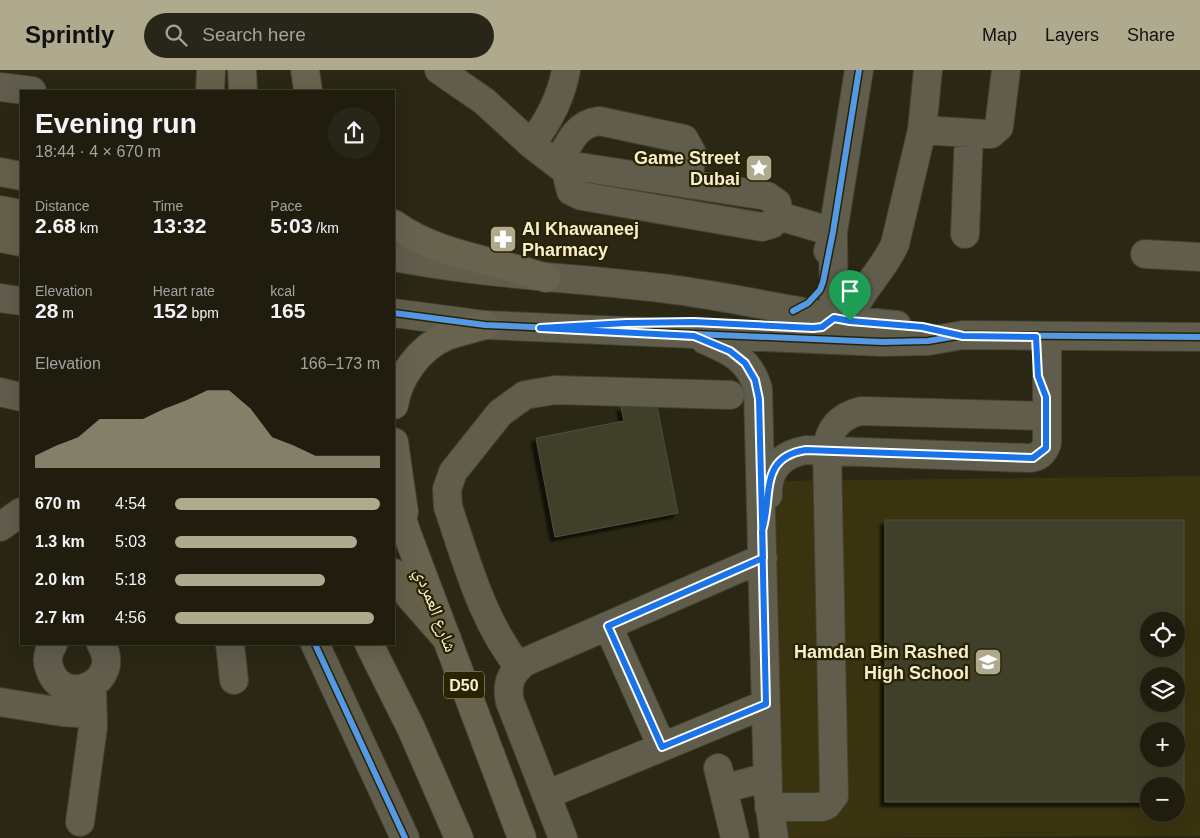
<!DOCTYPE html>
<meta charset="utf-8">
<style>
body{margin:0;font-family:Arial,"Noto Naskh Arabic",sans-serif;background:#282618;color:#f1f3f6;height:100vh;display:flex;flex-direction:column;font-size:19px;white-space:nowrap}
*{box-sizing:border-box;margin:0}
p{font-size:16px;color:#a2a29e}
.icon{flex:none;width:28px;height:28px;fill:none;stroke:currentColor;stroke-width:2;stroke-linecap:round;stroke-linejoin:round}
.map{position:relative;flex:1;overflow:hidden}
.side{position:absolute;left:20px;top:20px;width:375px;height:555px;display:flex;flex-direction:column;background:#201d0f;border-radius:0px;box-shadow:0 5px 20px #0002,0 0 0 1px #3d3b2f}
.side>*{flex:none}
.buttons{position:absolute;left:1140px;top:542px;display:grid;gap:10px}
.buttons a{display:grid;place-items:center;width:45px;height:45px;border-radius:50%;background:#201d0f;box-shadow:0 5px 20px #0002,0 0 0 1px #3d3b2f;font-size:25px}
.pin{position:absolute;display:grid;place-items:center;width:42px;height:42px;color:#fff;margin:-51px -21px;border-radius:50% 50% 50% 0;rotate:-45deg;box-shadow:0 0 5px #0007}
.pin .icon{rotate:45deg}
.round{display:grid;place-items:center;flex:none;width:52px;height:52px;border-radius:26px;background:#282618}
.headline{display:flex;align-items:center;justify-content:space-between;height:85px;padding:0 15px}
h1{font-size:28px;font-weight:700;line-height:38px}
.stats{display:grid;grid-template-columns:repeat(3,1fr);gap:8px;height:85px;padding:5px 15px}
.stats div{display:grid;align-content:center}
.stats b{font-size:21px;font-weight:700}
.stats small{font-size:14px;font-weight:400}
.stats p{font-size:14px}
.chart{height:140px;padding:10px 15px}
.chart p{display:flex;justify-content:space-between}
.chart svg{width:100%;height:90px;margin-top:5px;fill:#afa98e;opacity:.7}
ul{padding:0 15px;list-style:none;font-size:16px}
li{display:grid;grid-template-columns:80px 60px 1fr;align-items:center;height:38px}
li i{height:12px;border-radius:6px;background:#afa98e}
header{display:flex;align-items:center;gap:30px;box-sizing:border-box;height:70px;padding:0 25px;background:#afa98e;color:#111}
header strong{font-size:24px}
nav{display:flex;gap:28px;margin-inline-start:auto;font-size:18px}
.search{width:350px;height:45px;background:#282618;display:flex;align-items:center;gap:12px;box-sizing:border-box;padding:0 18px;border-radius:28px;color:#a2a29e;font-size:19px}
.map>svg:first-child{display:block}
</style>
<header>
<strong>Sprintly</strong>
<div class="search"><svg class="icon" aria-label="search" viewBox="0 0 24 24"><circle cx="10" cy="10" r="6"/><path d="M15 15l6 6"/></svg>Search here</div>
<nav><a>Map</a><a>Layers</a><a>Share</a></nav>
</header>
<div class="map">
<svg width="1200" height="768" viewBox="0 0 1200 768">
<defs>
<filter id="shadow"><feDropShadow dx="-4.5" dy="4.5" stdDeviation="1" flood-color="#0009"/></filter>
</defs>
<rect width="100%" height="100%" fill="#2a2714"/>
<path fill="#3a330f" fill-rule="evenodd" d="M1200 406V766L779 768 774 411ZM1149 551H1176V579H1149ZM1149 606H1176V634H1149ZM1149 661H1176V689H1149ZM1149 716H1176V744H1149Z"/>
<path fill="#41412b" stroke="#4f4e39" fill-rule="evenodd" filter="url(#shadow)" d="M656 331 678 443 555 467 536 368 624 351 621 337Z
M885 450H1184V733H1176V716H1149V732H885ZM1149 551H1176V579H1149ZM1149 606H1176V634H1149ZM1149 661H1176V689H1149Z"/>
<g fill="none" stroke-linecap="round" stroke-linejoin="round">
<g stroke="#454130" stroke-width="30">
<path id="minor" d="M439 0 484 31 531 74 570 104
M928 0 922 60 986 64H991L999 57 1006 0
M0 17 32 21
M531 74C549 51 561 28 566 0
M558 94C568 75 575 54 599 51L684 69 692 83 688 113
M580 97 767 126 777 133 779 146 772 154 762 157 582 126 571 121 568 110 574 100Z
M779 146 833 162
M965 164 969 63
M828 181 833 162 859 0
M1145 184 1200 187
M394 187C487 205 582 208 676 220 750 230 823 249 897 255
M0 228 21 231
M394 243 485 255 882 272 928 271 963 265 1200 267
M849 251C858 221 883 202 895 174L922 60
M819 258 834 248 833 162
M705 270C731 281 750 290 758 319L768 722 774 768
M0 322 21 327
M768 425C767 400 782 384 806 380L1028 388C1038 388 1044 383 1047 373V267
M0 457 21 442
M608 556 662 677
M53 574C48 582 46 591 50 600 64 639 124 612 101 574
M230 574 234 610
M315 574 405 768
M519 597C482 551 467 492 448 437L447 419 453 402 500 343 525 325 555 320 730 325
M0 632 62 642 93 644
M718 698 735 768
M723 719 768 707
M546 725 766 634
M769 737H822L827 735 834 726 827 381C828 359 840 346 861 341L1046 346
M80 752 93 657 92 615
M563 768 510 632C506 615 511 602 525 592L763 488"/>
</g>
<g stroke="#454130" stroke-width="30">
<path id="major" d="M242 0 243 21
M305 0 308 21
M394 154C438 186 496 190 546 208
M394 335C399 306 419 278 447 266 459 261 473 259 485 255
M394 372 404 442
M394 424 406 461 522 768
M369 574 411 658 459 768"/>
</g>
<g stroke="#454130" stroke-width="30">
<path id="highway" d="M210 21 211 0
M0 102 21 106
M0 140 21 144
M0 168 21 172
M394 503 410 527 447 569"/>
</g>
<use href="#minor" stroke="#605d4d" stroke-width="28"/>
<use href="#major" stroke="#68634f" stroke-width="28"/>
<use href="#highway" stroke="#65604a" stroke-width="28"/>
<g stroke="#2a2302" stroke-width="9">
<path id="cycleway" d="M793 241 808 233 820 220 823 212 833 162 859 0
M394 243 485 255 882 272 928 271 963 265 1200 267
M315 574 405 768"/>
</g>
<use href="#cycleway" stroke="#5399e6" stroke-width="6"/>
</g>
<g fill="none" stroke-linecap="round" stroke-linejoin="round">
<g stroke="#fff" stroke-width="10">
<path id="route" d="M850 251 834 248 822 257 813 258 694 252 626 253 540 258 694 266 730 281 745 293 755 310 759 329 763 488 608 556 662 677 766 634 762 461C773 427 758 387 806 380L1033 388 1046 378V327L1038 306 1036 267 963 266 922 257 850 251"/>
</g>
<use href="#route" stroke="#1a73e8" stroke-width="6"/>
</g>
<defs>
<g id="sight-square" transform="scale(1.4375)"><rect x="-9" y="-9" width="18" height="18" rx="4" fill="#afa98e" stroke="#2a2302"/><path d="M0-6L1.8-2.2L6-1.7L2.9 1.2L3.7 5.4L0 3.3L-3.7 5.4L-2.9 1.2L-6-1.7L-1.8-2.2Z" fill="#fff"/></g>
<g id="pharmacy-square" transform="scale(1.4375)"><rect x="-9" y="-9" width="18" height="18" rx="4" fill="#afa98e" stroke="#2a2302"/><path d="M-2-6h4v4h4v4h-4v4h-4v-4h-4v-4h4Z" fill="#fff"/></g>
<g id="school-square" transform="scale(1.4375)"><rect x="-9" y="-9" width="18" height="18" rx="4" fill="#afa98e" stroke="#2a2302"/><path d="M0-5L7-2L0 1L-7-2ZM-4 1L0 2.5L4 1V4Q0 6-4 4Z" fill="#fff"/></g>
</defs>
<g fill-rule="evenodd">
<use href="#sight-square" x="759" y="98"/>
<use href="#pharmacy-square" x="503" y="169"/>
<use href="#school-square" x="988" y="592"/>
</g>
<g text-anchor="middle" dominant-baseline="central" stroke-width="4.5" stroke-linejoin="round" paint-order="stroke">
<rect fill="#2a2302" stroke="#b9b292" stroke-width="1" x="444" y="601.5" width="40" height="27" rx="4"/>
<g font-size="16" font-weight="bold" fill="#f6efd0">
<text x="464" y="615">D50</text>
</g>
<g font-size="18" font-weight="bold" fill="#f6efd0" stroke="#2a2302" text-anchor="end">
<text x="740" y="88">Game Street<tspan x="740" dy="21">Dubai</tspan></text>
<text x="522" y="159" text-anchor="start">Al Khawaneej<tspan x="522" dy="21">Pharmacy</tspan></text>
<text x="969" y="582">Hamdan Bin Rashed<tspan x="969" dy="21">High School</tspan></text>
</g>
<g font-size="18" fill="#f6efd0" stroke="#2a2302">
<text transform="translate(436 540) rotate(69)">شارع العمردي</text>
</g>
</g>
</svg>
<div class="buttons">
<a><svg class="icon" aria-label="locate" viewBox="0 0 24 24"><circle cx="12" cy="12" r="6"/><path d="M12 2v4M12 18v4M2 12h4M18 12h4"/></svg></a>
<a><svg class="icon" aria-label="layers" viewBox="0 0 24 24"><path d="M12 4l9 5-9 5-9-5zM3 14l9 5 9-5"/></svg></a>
<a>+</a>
<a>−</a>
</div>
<div class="pin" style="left:850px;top:251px;background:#1e9e55"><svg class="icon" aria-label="arrive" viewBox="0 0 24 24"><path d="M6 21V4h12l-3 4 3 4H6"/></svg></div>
<section class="side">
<div class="headline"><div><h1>Evening run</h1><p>18:44 · 4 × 670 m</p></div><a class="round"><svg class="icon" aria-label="share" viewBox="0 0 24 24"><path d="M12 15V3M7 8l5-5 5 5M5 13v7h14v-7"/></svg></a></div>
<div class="stats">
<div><p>Distance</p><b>2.68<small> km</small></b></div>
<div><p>Time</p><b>13:32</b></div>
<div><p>Pace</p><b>5:03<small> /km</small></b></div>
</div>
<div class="stats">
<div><p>Elevation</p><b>28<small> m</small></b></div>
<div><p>Heart rate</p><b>152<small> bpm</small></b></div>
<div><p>kcal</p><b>165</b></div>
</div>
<div class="chart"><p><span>Elevation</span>166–173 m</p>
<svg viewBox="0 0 160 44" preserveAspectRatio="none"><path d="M0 44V38L10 33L20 29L30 20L40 20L50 20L60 15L70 11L80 6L90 6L100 15L110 29L120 33L130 38L140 38L150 38L160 38V44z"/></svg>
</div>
<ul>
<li><b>670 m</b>4:54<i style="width:100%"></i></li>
<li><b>1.3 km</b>5:03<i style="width:89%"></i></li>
<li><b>2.0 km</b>5:18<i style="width:73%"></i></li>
<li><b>2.7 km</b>4:56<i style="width:97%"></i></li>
</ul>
</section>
</div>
